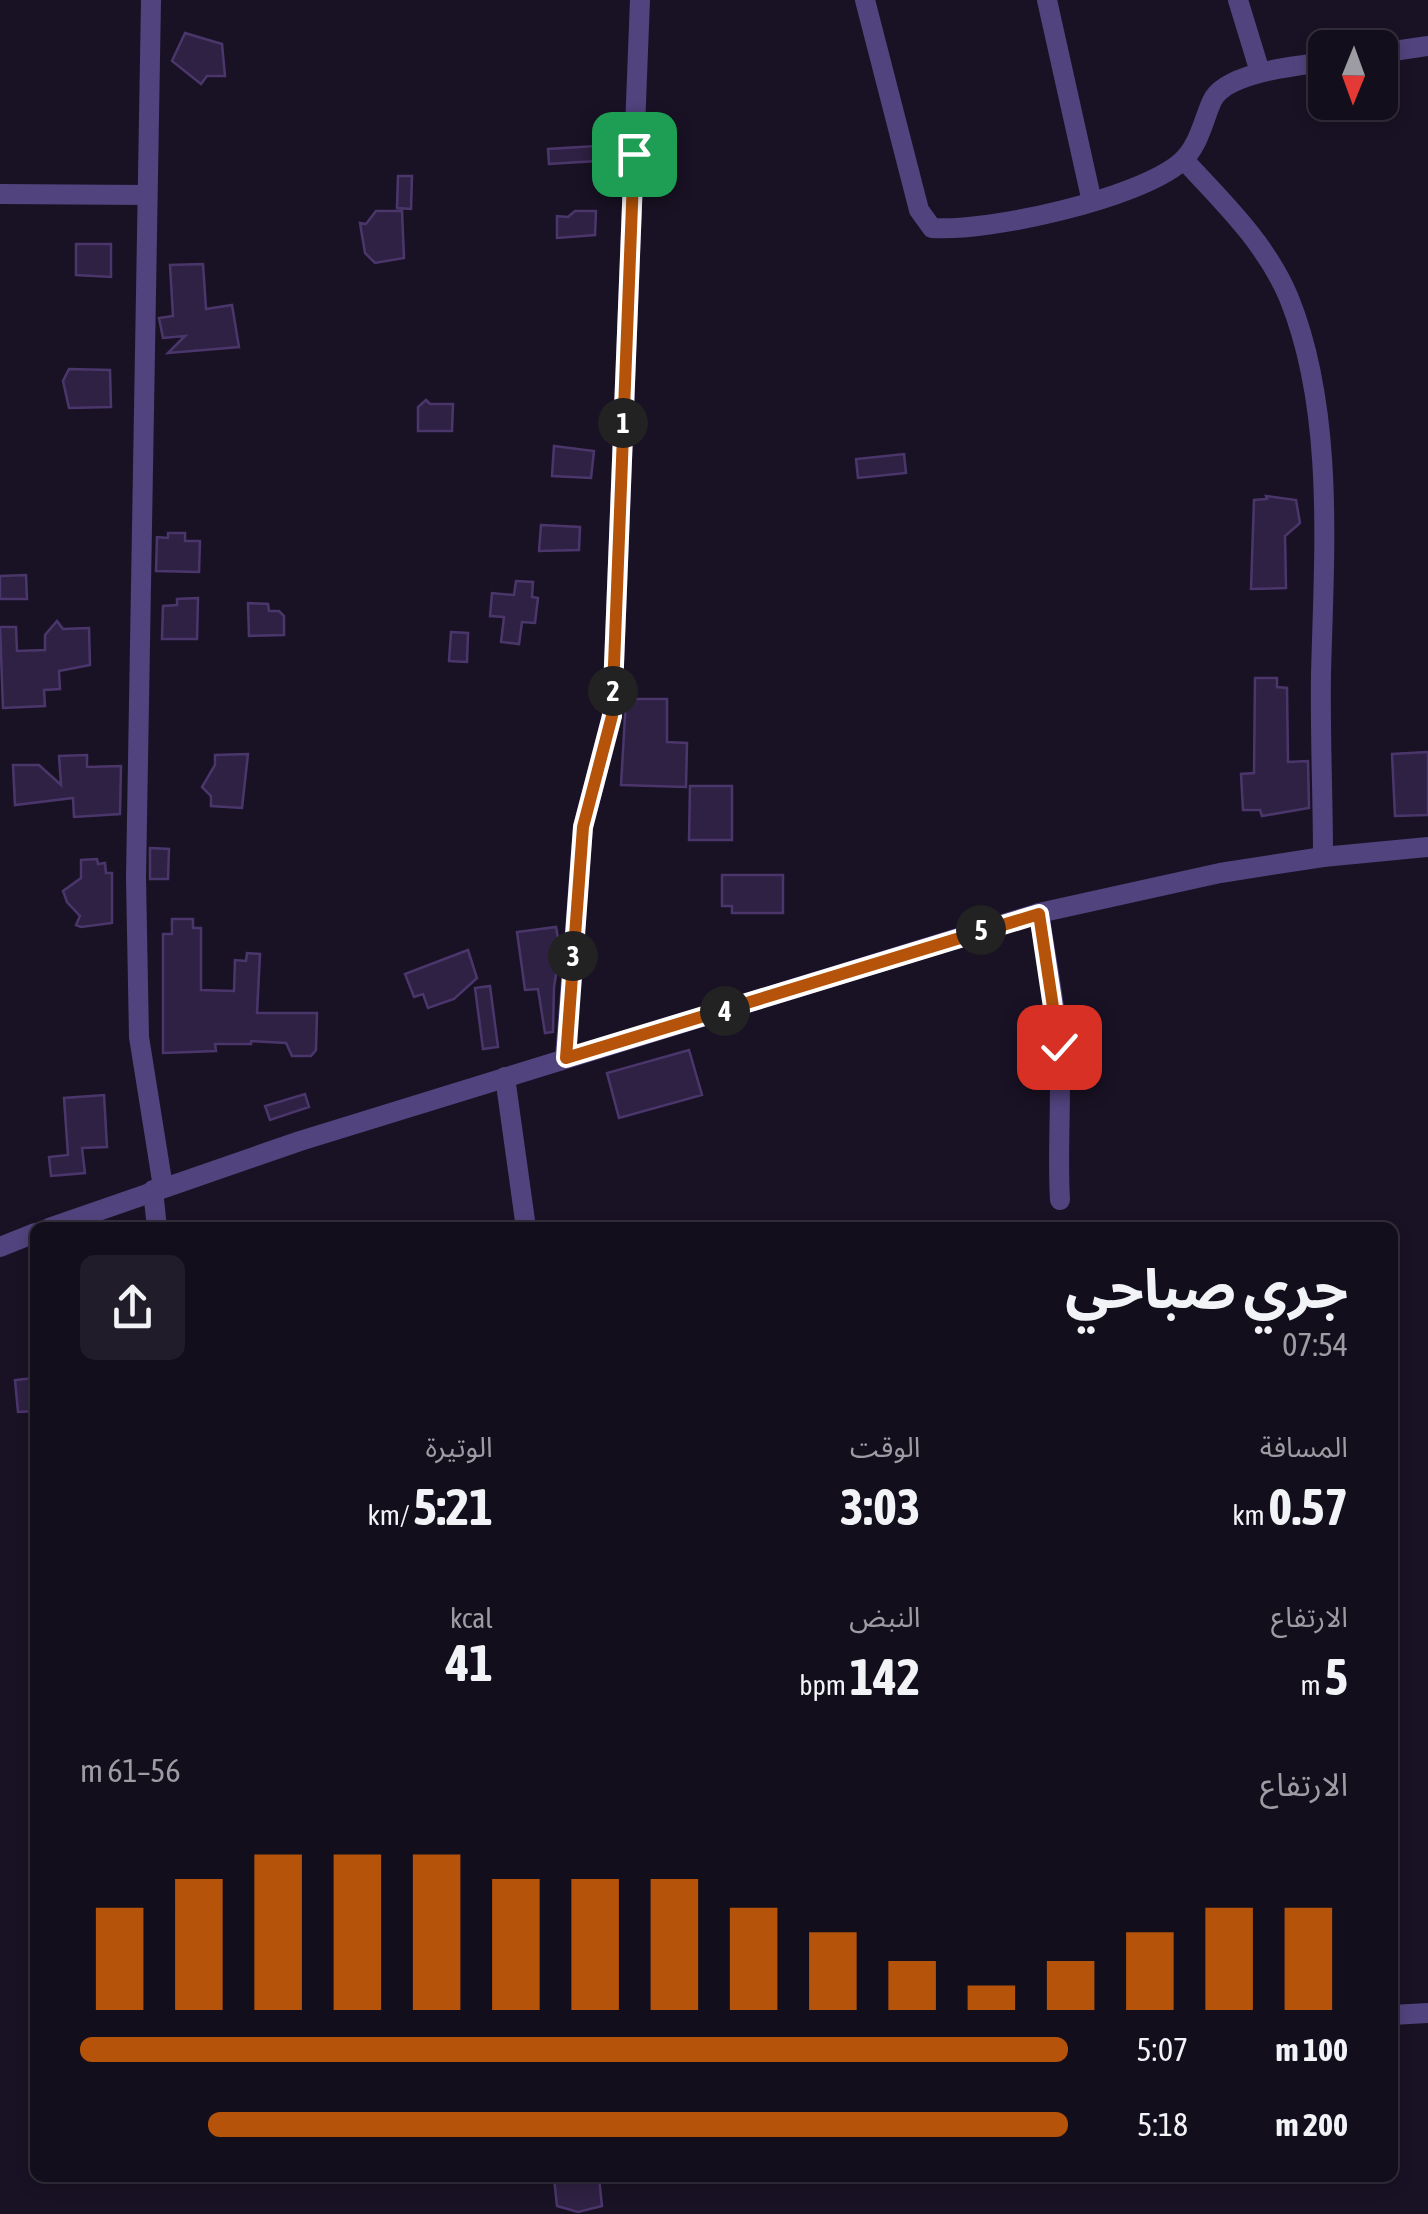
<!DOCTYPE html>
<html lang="ar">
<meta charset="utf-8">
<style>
body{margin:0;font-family:"Asap Condensed","Noto Sans Arabic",sans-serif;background:#201c29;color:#f1f3f6;direction:rtl;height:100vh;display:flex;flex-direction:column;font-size:38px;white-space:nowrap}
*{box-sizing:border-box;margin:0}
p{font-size:32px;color:#9d9ca3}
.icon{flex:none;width:55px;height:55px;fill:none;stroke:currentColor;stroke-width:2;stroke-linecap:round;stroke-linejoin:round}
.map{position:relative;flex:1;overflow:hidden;direction:ltr}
.sheet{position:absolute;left:30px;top:1222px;width:1368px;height:960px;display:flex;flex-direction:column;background:#130e1c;border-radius:15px;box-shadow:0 5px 15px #0003,0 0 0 2px #322e3b;direction:rtl}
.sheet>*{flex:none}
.needle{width:65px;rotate:181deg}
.buttons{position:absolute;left:1308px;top:30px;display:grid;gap:20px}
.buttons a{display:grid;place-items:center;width:90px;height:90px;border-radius:15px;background:#130e1c;box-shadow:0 5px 15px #0003,0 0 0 2px #322e3b;font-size:50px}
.pin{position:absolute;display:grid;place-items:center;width:85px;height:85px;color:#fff;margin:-42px;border-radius:20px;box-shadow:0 5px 15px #0006}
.km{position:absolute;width:50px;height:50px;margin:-25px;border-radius:50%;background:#222;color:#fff;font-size:28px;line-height:50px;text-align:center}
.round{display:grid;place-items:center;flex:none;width:105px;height:105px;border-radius:15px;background:#201c29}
.overview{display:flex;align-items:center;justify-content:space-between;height:170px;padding:0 50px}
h1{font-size:55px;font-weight:700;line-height:75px}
.metrics{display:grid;grid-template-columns:repeat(3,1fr);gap:15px;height:170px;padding:10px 50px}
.metrics div{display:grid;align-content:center}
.metrics b{font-size:50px;font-weight:700}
.metrics small{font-size:28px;font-weight:400}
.metrics p{font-size:28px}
.chart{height:280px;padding:20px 50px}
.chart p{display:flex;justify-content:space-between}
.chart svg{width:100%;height:180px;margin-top:10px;stroke:#b45309;stroke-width:6}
ul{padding:0 50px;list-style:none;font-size:32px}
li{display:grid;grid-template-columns:160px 120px 1fr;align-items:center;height:75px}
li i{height:25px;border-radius:12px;background:#b45309}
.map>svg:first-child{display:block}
</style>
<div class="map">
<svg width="1428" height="2214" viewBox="0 0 1428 2214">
<rect width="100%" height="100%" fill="#191225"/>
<path fill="#2e2143" stroke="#4b366c" stroke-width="2.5" d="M185 33 222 44 225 76H207L201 84 172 61Z
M596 146 597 161 549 164 548 149Z
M398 176H412L411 209 397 208Z
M376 211H402L404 258 375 263 365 253 360 223 366 224Z
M575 211H596L595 235 557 238V216L568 217Z
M76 244H111V277L76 275Z
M203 264 206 309 232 305 239 347 168 353 185 336 163 338 159 318 173 316 170 265Z
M69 369 110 370 111 407 69 408 63 381Z
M426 400 430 404H453L452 431H418V407Z
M554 446 594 451 591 478 552 476Z
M904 454 906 473 858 478 856 459Z
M1266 496 1296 500 1300 523 1285 536 1286 588 1251 589 1254 500 1267 499Z
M541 525 580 527 579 550 539 551Z
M168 533H185V541H200L199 572 156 571 157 537 168 538Z
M26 575 27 599H0V576Z
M516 581 533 582 532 597 538 598 535 623 522 622 519 644 501 642 504 617 490 616 492 593 514 595Z
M198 598 197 639H162L163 606 177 605V599Z
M248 603 268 604 269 611H279L284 616V635L249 636Z
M57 621 63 629 89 628 90 665 59 671 60 689 44 690 45 706 3 708 0 627H16L17 651 45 650V635Z
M451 632 468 633 467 662 449 661Z
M1255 678H1277V687L1287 688 1288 762 1308 761 1309 808 1262 816 1260 810H1243L1241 774 1254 773Z
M626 699H667V742L687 743 686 787 621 785Z
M1428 752V815L1395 816 1392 754Z
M248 754 242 808 211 806V796L202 787 215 765V755Z
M87 755V767L121 766 120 814 74 817 73 798 15 805 13 765H39L61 785 59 756Z
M690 786H732V840H689Z
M150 848 169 849 168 879H150Z
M97 859 98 864 105 863 106 873H112V923L81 927 76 925 80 916 67 902 63 891 81 878V860Z
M722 875H783V913H732V906H722Z
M172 919H193V928H201V990L234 991 235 960 246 961 247 953 260 954 257 1013H317L316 1050 311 1056H292L286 1043 251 1041V1044H215L216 1051 163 1053V934H172Z
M556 927 560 950 554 987 553 1032 545 1033 538 989 525 990 517 932Z
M468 950 477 978 454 999 428 1008 423 994 414 997 405 974Z
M490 986 498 1047 483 1049 475 988Z
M689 1050 702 1095 619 1118 607 1073Z
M305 1094 309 1107 270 1120 265 1106Z
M104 1095 107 1147 82 1148 85 1173 51 1176 49 1157 68 1155 64 1098Z
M35 1378V1411L18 1412 15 1380Z
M554 2178H599L602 2206 578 2212 557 2206Z"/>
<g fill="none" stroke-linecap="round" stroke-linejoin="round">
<path stroke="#51437d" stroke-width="20" d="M151 0 136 878 139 1037 163 1187
M865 0 919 210 932 228C989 232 1138 199 1181 162 1199 146 1203 121 1212 101 1225 72 1297 66 1325 62
M1047 0 1092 202
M1238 0 1260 72
M1380 53 1428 46
M1184 160C1223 202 1266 243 1289 298 1335 412 1324 554 1321 674 1320 735 1323 796 1323 857
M0 194 146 195
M1039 913C1046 959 1056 1006 1059 1052 1062 1102 1057 1150 1060 1200
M565 1058 583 827 612 716 640 0
M505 1077 526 1228
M153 1190 157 1228
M1392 2015 1428 2013"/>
<path stroke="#51437d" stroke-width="20" d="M49 1228 300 1141 1039 913 1220 873 1323 857 1428 847
M0 1247 35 1233"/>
</g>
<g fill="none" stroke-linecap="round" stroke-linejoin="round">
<g stroke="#fff" stroke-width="20">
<path id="route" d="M634 154 612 716 583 827 566 1058 1039 914 1059 1047"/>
</g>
<use href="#route" stroke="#b45309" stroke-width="12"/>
</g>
</svg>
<div class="buttons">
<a><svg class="needle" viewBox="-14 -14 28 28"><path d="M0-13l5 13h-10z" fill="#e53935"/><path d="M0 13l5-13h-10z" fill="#9d9ca3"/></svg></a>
</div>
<div class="pin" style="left:634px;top:154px;background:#1e9e55"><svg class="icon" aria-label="arrive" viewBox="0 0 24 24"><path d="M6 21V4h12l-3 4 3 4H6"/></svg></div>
<div class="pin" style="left:1059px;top:1047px;background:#d93025"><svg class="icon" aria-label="check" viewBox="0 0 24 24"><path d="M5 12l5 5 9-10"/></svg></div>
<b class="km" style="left:623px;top:423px">1</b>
<b class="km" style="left:613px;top:691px">2</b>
<b class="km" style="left:573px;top:956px">3</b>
<b class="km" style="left:725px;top:1011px">4</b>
<b class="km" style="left:981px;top:930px">5</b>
<section class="sheet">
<div class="overview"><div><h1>جري صباحي</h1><p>07:54</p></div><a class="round"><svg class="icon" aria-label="share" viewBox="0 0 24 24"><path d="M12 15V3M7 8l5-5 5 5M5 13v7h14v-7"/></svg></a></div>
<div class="metrics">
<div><p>المسافة</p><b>0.57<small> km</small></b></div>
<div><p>الوقت</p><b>3:03</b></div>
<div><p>الوتيرة</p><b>5:21<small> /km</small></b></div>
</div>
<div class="metrics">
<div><p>الارتفاع</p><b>5<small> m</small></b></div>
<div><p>النبض</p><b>142<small> bpm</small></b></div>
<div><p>kcal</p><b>41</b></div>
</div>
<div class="chart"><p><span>الارتفاع</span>56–61 m</p>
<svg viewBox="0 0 160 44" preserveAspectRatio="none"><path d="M5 44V19M15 44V12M25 44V6M35 44V6M45 44V6M55 44V12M65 44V12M75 44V12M85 44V19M95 44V25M105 44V32M115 44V38M125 44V32M135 44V25M145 44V19M155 44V19"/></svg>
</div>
<ul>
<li><b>100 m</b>5:07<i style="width:100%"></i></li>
<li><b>200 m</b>5:18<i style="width:87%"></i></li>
</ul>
</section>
</div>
